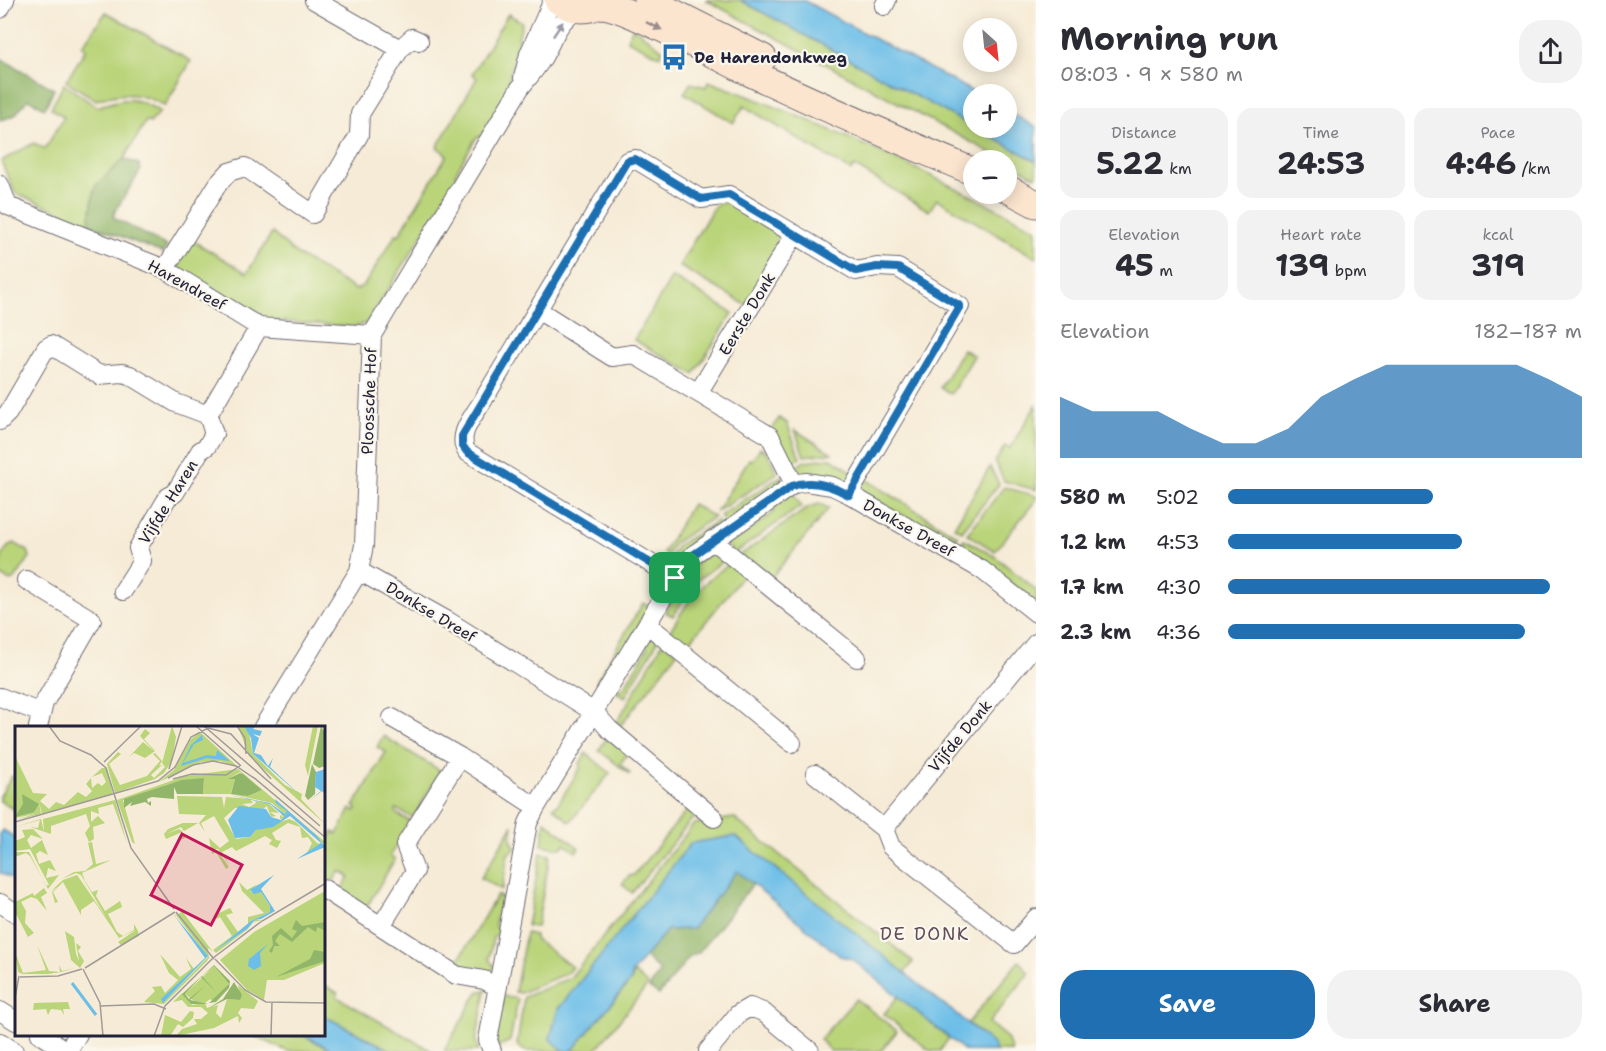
<!DOCTYPE html>
<meta charset="utf-8">
<style>
body{margin:0;font-family:"Shantell Sans",sans-serif;background:#f2f2f3;color:#2b2b33;height:100vh;display:flex;flex-direction:column;font-size:22px;white-space:nowrap}
*{box-sizing:border-box;margin:0}
p{font-size:20px;color:#7c7c81}
.icon{flex:none;width:33px;height:33px;fill:none;stroke:currentColor;stroke-width:2;stroke-linecap:round;stroke-linejoin:round}
.map{position:relative;flex:1;overflow:hidden}
.side{display:flex;flex-direction:column;background:#fff;width:570px}
.side>*{flex:none}
.needle{width:39px;rotate:153deg}
.controls{position:absolute;left:963px;top:18px;display:grid;gap:12px}
.controls a{display:grid;place-items:center;width:54px;height:54px;border-radius:50%;background:#fff;box-shadow:0 3px 15px #0003;font-size:30px}
.pin{position:absolute;display:grid;place-items:center;width:51px;height:51px;color:#fff;margin:-26px;border-radius:12px;box-shadow:0 3px 9px #0006}
.round{display:grid;place-items:center;flex:none;width:63px;height:63px;border-radius:24px;background:#f2f2f3}
.headline{display:flex;align-items:center;justify-content:space-between;height:102px;padding:0 24px}
h1{font-size:33px;font-weight:700;line-height:45px}
.stats{display:grid;grid-template-columns:repeat(3,1fr);gap:9px;height:102px;padding:6px 24px}
.stats div{display:grid;align-content:center;border-radius:15px;background:#f2f2f3;text-align:center}
.stats b{font-size:30px;font-weight:700}
.stats small{font-size:16px;font-weight:400}
.stats p{font-size:16px}
.chart{height:168px;padding:12px 24px}
.chart p{display:flex;justify-content:space-between}
.chart svg{width:100%;height:108px;margin-top:6px;fill:#1f6fb2;opacity:.7}
.action{display:flex;gap:12px;margin-top:auto;padding:12px 24px}
.action a{flex:1;height:69px;border-radius:24px;background:#1f6fb2;color:#fff;font-size:24px;font-weight:700;line-height:69px;text-align:center}
.action a+a{background:#f2f2f3;color:#2b2b33}
ul{padding:0 24px;list-style:none;font-size:20px}
li{display:grid;grid-template-columns:96px 72px 1fr;align-items:center;height:45px}
li i{height:15px;border-radius:8px;background:#1f6fb2}
main{display:flex;flex:1;min-height:0}
.map>svg:first-child{display:block}
</style>
<main>
<div class="map">
<svg width="1036" height="1051" viewBox="0 0 1036 1051">
<rect width="100%" height="100%" fill="#fbf7ec"/>
<filter id="ink" filterUnits="userSpaceOnUse"><feTurbulence type="fractalNoise" baseFrequency=".0167" numOctaves="2"/><feDisplacementMap in="SourceGraphic" scale="12" xChannelSelector="R" yChannelSelector="G"/><feConvolveMatrix kernelMatrix="1 2 1 2 8 2 1 2 1" color-interpolation-filters="sRGB"/></filter>
<filter id="wash" filterUnits="userSpaceOnUse"><feTurbulence type="fractalNoise" baseFrequency=".008" numOctaves="4" result="noise"/><feDisplacementMap in="SourceGraphic" scale="24" xChannelSelector="R" yChannelSelector="G"/><feGaussianBlur stdDeviation="1.35" result="paint"/><feColorMatrix in="noise" values="0 0 0 0 0 0 0 0 0 0 0 0 0 0 0 0 0 1.4 0 .05"/><feComposite in="paint" operator="in"/></filter>
<g filter="url(#wash)">
<rect width="100%" height="100%" fill="#f6ebd6"/>
<path fill="#b9d479" stroke="#6e7b5a" stroke-width="1.5" d="M706 0H740L1036 161V177Z
M106 12 191 61 165 106C141 92 122 92 96 100L66 81 86 49 82 46Z
M508 14 522 22 506 92 483 135 476 138 455 174 459 177 367 323 354 327 264 320 180 270 178 266 190 239 247 273 272 233 296 254 356 290 365 284 396 234 399 235 447 155 437 147 477 78 472 74Z
M633 27 663 50 660 56 627 40Z
M708 81C821 122 930 173 1036 229V258L937 199 929 211 854 166 851 171 744 106 733 123 684 93 691 83 706 87Z
M64 84 97 107C125 98 135 95 160 112L150 123 146 121 124 159 95 186 89 224 15 193 1 161 34 143 45 149 64 117 51 108Z
M727 201 781 234 783 239 746 305 679 266 713 208 717 204Z
M672 277 733 313 694 374 634 340Z
M963 349 974 356 951 394 940 388Z
M1036 405V490L1004 481 995 462 1005 446 1010 448Z
M779 418 787 423 800 458 791 464 771 431Z
M795 430 832 453 804 456Z
M760 448 767 452 777 473 716 512 749 459 752 460Z
M831 458 856 474 847 484 797 474 793 469 805 461Z
M990 467 999 484 962 531 954 527Z
M783 475 780 484 725 523 720 516Z
M865 479 958 536 953 543 864 494 861 487Z
M1004 487 1036 496V500L995 551 967 534Z
M793 493 801 506 735 553 727 546V540L733 536 739 537 774 512 775 506Z
M692 504 714 517 674 543 667 555 663 553Z
M819 504 829 508 772 577 739 556 809 507Z
M717 521 721 526 676 564 666 565 677 546Z
M964 539 996 557 1036 590V603L982 560 958 546Z
M14 543 28 551 30 557 15 579 10 581 0 575C0 562 1 549 14 543Z
M714 550 727 558 695 582 673 616 665 612 693 566Z
M732 562 745 573 688 644 679 643 668 634C689 599 698 585 732 562Z
M643 603 650 607 604 684 597 680Z
M650 636 659 639 625 697 616 692 625 686 647 649 646 642Z
M663 642 677 653 621 725 617 722Z
M383 736 441 771 413 818 396 809V813L411 822 390 856 395 859 365 910 340 894 349 876 340 871 332 883 324 879V870L328 864 324 861V847L333 832 337 834 351 809 355 811 357 809 354 806 386 752 377 747Z
M608 736 628 753 620 764 630 773 629 774 599 750Z
M586 753 610 773 570 822 553 807 558 804 581 767 580 763Z
M12 776 16 779V811L0 801V796Z
M692 804 707 817 692 819 632 893 622 884 629 876 634 875Z
M734 818 913 962 904 974 735 836 692 843 558 1009 550 1039 564 1051H525L517 1045 524 997 570 978 694 824Z
M545 821 579 848 576 852 565 844 561 848 542 845Z
M513 825 511 840 516 848 508 854 502 890 481 878Z
M541 853 550 855 537 927 527 926Z
M497 895 501 897 495 925 499 934 493 938 489 959 494 966 493 971 487 973 455 966Z
M526 933 535 935V939L572 967 567 973 520 993 515 992Z
M1019 961 1029 973 989 1023 1007 1038 1012 1051H996L993 1044 968 1023Z
M633 972 648 985 595 1051H572L632 979Z
M324 985 338 993 337 997 432 1051H392L324 1016Z
M486 990 476 1041 479 1051H444L478 992Z
M503 996 518 999 510 1041 498 1047 496 1042Z
M898 996 949 1038 940 1051H930L884 1014Z
M856 999 897 1031 881 1051H830L820 1039Z
M253 1035H303L334 1051H287Z"/>
<path fill="#92b669" stroke="#5a6c52" stroke-width="1.5" d="M0 58 54 89 45 108 28 99 15 115 0 121Z
M124 159 139 164 141 170 114 213V218L167 246 163 253 89 224 95 186Z
M737 871 753 884 699 952 690 956 659 995 649 988 660 971 645 957 667 930 692 929Z"/>
<path fill="#6cbee8" stroke="#477092" stroke-width="1.5" d="M740 0H803L977 94H974L973 127Z
M1007 111 1036 127V161L975 128H1006Z
M3 830 16 838V880L0 873V834Z
M735 836 993 1044 996 1051H965L852 959 840 956 737 871 692 929 667 930 631 974 632 979 572 1051H564L550 1039 558 1009 691 843Z
M324 1016 392 1051H334L303 1035 324 1034Z"/>
</g>
<g filter="url(#ink)">
<g fill="none" stroke-linecap="round" stroke-linejoin="round">
<g stroke="#6c6871" stroke-width="20">
<path id="street" d="M314 0 400 49
M884 6 887 0
M0 9 5 0
M523 78 529 54 553 0
M0 185 8 206 165 269 259 327 372 335
M165 269 218 184 229 172 245 167 313 214 359 135 360 114 400 49 412 38 419 41
M538 310 612 357 633 354 770 436 794 484
M698 393 795 234
M0 421 8 413 46 348 51 345 99 375 122 373 130 375 176 403 208 415 259 327
M712 540 857 658
M359 571 448 621 594 712 609 729 714 818
M675 578 467 452C456 435 473 417 482 402L627 161 635 159 701 199 729 195 856 271 877 267 898 268 960 306 849 494
M26 580 92 620 44 703 38 727
M123 591 142 561 138 548 168 497 175 493 200 451 207 446 214 434 208 415
M647 624 792 743
M1036 643 884 829 891 847 1014 944 1036 918
M0 697 41 713
M392 718 460 757 536 807
M263 727 359 571 364 545 372 335 520 88C527 79 534 71 540 62 552 44 557 19 578 10
M815 774 884 829
M324 889 456 975 484 980 498 987
M0 903 16 913
M381 926 415 871 405 845 460 757
M0 1011 16 1021
M40 1034 67 1051
M0 1042 14 1051
M68 1051 78 1034
M492 1051 488 1040 528 823 536 807 675 578 693 555 794 484 806 482 832 486 849 494 982 570 1036 613
M708 1051 738 1014 750 1007 763 1012 810 1051"/>
</g>
<g stroke="#6c6871" stroke-width="29">
<path id="secondary" d="M558 0C574 12 591 12 607 0
M648 0 763 58
M600 5C623 4 721 59 749 72 823 107 898 140 974 172
M1006 188 1036 204"/>
</g>
<use href="#street" stroke="#fff" stroke-width="18"/>
<use href="#secondary" stroke="#fce5cf" stroke-width="27"/>
</g>
<defs><path id="oneway-solid" d="M-6-.8H1V-3.2L6.5 0L1 3.2V.8H-6Z" transform="scale(1.5)"/></defs>
<use fill="#9a8d8c" href="#oneway-solid" transform="translate(654 26) rotate(26)"/>
<use fill="#9c9ca7" href="#oneway-solid" transform="translate(558 29) rotate(-56)"/>
</g>
<g fill="none" stroke-linecap="round" stroke-linejoin="round" filter="url(#ink)">
<g stroke="#fff" stroke-width="12">
<path id="route" d="M635 159 701 199 729 195 856 271 877 267 898 268 960 306 849 495C831 485 811 479 792 486L693 555 675 578 467 452 462 445V436L627 161Z"/>
</g>
<use href="#route" stroke="#1f6fb2" stroke-width="8"/>
</g>
<defs>
<g id="bus-bare" transform="scale(2.07)"><path d="M-5-6H5V4H4V6H2V4H-2V6H-4V4H-5ZM-3.5-4V0h7V-4ZM-3.5 1.2v1.5H-2V1.2ZM2 1.2v1.5H3.5V1.2Z" fill="#1f6fb2" stroke="#fbf7ec" stroke-width="2.5" paint-order="stroke"/></g>
</defs>
<g fill-rule="evenodd">
<use href="#bus-bare" x="674" y="57"/>
</g>
<g text-anchor="middle" dominant-baseline="central" stroke-width="4.5" stroke-linejoin="round" paint-order="stroke">
<g font-size="16" font-weight="bold" fill="#22223b" stroke="#fbf7ec" text-anchor="start">
<text x="694" y="57">De Harendonkweg</text>
</g>
<g font-size="16" fill="#22223b" stroke="#fbf7ec">
<text transform="translate(187 285) rotate(29)">Harendreef</text>
<text transform="translate(747 314) rotate(-59)">Eerste Donk</text>
<text transform="translate(369 401) rotate(-88)">Ploossche Hof</text>
<text transform="translate(168 502) rotate(-58)">Vijfde Haren</text>
<text transform="translate(909 528) rotate(29)">Donkse Dreef</text>
<text transform="translate(431 612) rotate(31)">Donkse Dreef</text>
<text transform="translate(960 736) rotate(-50)">Vijfde Donk</text>
</g>
<g font-size="18" letter-spacing="1.5" fill="#604b59" stroke="#fbf7ec">
<text x="925" y="934">DE DONK</text>
</g>
</g>
<g transform="translate(15 726)">
<rect width="310" height="310" fill="#f6ebd6"/>
<path d="M157 0 161 11 157 35 149 47 140 53 100 67 92 38 103 26 106 28 94 38 105 59 132 50 145 35 138 28 140 27 147 35 144 40 146 39H147L136 49 139 52 150 41 147 37ZM223 0H229L234 7 238 28 270 59 287 68 286 73 310 98 234 30ZM298 0H303L293 50 290 39ZM130 3 135 7 129 13 140 25 130 32 119 27 114 31 128 16 139 25 125 10ZM185 6 223 41 205 35 186 36 144 56 159 44 175 14ZM0 30 18 67 32 68 25 75 34 83 41 76 49 79 63 66 71 71 77 65 71 58 76 52 77 62 83 57 87 60 91 56 87 47 77 51 87 42H92L98 68 27 88 24 76 26 88 0 94 20 88 0 92ZM223 43 310 116V119L274 87 270 92 265 93V89L269 92 266 88H270L257 77 216 68H188L189 52 155 58 108 74 120 118 117 116 102 74 170 50ZM225 46 247 64 233 70 216 67 220 53 215 52ZM162 70 207 71 209 82 211 71 235 73 238 77 227 78 234 81 241 77 240 75 253 77 264 87 255 86 261 90 256 91 252 80 248 83 220 82 209 92 221 113 235 111 241 104 274 93 281 96 302 117 306 118 292 127 297 117 293 111 287 112 285 101 273 97 257 107 261 114 266 115 262 122 254 118 257 114 250 110 221 125 217 121 207 126 215 140 203 123H199L202 124 214 141 211 143 201 126 197 128 194 112 205 122 214 115 199 90 186 97 190 106 184 97 191 89 164 88ZM100 74 112 117 98 78 83 82 84 88 76 85V96L83 90 90 97 78 101 79 113 74 116 70 107 75 100 71 88 36 100V108L15 101 23 102 25 94 0 101 26 93 29 106 28 93ZM168 97H183L169 105 166 101 151 108 164 103 167 105 170 112 165 114 167 106 151 113 149 108 153 103ZM18 103 28 113 16 109 12 114 16 122 27 114 33 129 25 125 21 128 24 138 35 134 41 145 33 142 31 152 44 149 33 163 15 130 11 127 0 131V126H14L31 160 34 159 15 123 0 125V115L10 111 7 104ZM77 116 81 138 96 134 67 147 70 155 77 166 83 164 81 170 90 185 105 175 107 181 93 188 102 206 108 210 119 204V198L123 205 124 210 106 219 103 216 121 204 104 212 79 175 66 184V189L48 156 38 166 43 176 40 177 37 166 42 161 36 165 48 154 62 149 91 191 66 149 61 147 47 153 59 146 70 145 78 138 73 117ZM218 141 232 164 243 158 235 166H246L256 182 255 186 236 195 231 201 200 225 232 203 240 194H247L238 196 233 203 201 227 198 224 217 210 205 191 201 193 202 188 215 182 218 187 211 189 223 206 233 198V191L249 187 227 165 224 156 232 164ZM29 162 32 167 26 171 32 185 22 173 16 171 6 176 11 185 10 197 19 207 13 211 0 186V176L18 167 19 170ZM310 165V237L269 254H252L249 274 232 264 205 234 239 206ZM167 185 198 226 193 222 194 232 192 235 149 278 129 276 140 265 137 261 146 260 150 267 163 254 154 247 145 228 165 251 176 243 171 232 179 243 148 277 193 231 161 189 158 191 161 188 163 189ZM50 205 59 211 61 228 64 235 61 217 66 221 63 225 69 235 65 242 56 234ZM22 219 34 245 45 246 44 239 47 245 60 242 46 246 33 248H8L3 246 0 226 8 247 31 244ZM199 240 214 258 199 276 195 273 190 277 192 282 203 279 201 287 206 292 212 273 225 274 223 259 243 275 239 283 226 282 223 287 227 292 224 297 223 290 199 302 161 310 167 303 182 298 179 293H186L193 287 186 281H173L167 274 158 276 167 267 177 279 183 278 170 268ZM19 277 53 276 55 283H48L49 289 46 284 36 283 33 289 31 283 18 284ZM175 285 179 286 178 292 168 301 163 298 155 310H146L150 289 166 296Z" fill="#b9d479" fill-rule="evenodd"/>
<path d="M306 0 310 7V40L304 42 298 38ZM297 38 301 46 300 68 293 74 290 70ZM225 47 228 48 247 64 233 70 216 68 220 53H213ZM189 52 188 68H162L159 61V73L137 71 132 73 133 77 136 75H140H136V80L130 76 115 80 117 76 109 82V73L167 54ZM7 68 24 78 19 86 0 91 8 78ZM281 194 287 200 310 196V200L309 204 302 201 301 206 293 201 277 216 265 208 260 215 265 220H259L257 227 254 225 258 219 257 210 266 202 277 212 282 205 277 203ZM299 224 310 226V235L261 251 295 233ZM199 239 215 255 214 262 201 276 194 277 214 258 199 240 187 250 201 266 186 251 170 268 174 273 190 260 175 274 193 278H176L167 268ZM219 256 227 269 225 274 212 273 192 283 208 273Z" fill="#92b669"/>
<path d="M229 0H241L238 3 247 5 245 10 238 8 244 12 239 27 246 29 253 40 258 32 255 41 285 69 238 28 236 12ZM187 9 188 14 179 18 168 37 192 29 201 30 202 24 215 35 192 32 166 40 176 19ZM310 43V68L307 65 294 75 306 65 300 61 301 46ZM214 69 255 77 270 88 272 85 261 77 260 73 302 110 310 121 282 133 306 117 275 90 258 101 241 104 235 111 220 112 213 94 224 80 251 83 256 91 266 94 274 86 269 90 255 78ZM259 149 246 163 260 185 246 193 240 194 232 203 200 225 236 195 255 186V180L246 166 239 168 235 164ZM159 189 193 230 148 277 146 273 190 232ZM253 218 245 227 246 240 239 244 233 240 234 233Z" fill="#6cbee8"/>
<path fill="none" stroke="#6cbee8" stroke-width="3" d="M57 257 81 289"/>
<path fill="none" stroke="#a19b98" stroke-width="1.5" d="M34 0 45 15 76 29 91 42 116 122 159 183M181 0 225 39M189 0 305 100M222 0 230 12 231 28M89 36 126 0M154 43 167 0M238 51 311 112M153 52 178 39 198 35 221 40 242 54M158 53 177 48 211 49 226 39M0 96 143 55 160 41 176 11 193 2 216 8 256 53M161 186 199 233M200 233 230 264 251 276 311 277M70 242 160 186M68 243 85 277 88 310M5 251 43 250 67 243M0 272 4 250M85 280 139 278 151 283M139 310 150 280 198 232 247 195 311 157M256 310 257 276"/>
<path fill="#c2185b" fill-opacity="0.15" stroke="#c2185b" stroke-width="3" d="M167 108 227 139 196 199 136 169Z"/>
<rect width="310" height="310" fill="none" stroke="#22223b" stroke-width="3"/>
</g>
</svg>
<div class="controls">
<a><svg class="needle" viewBox="-14 -14 28 28"><path d="M0-13l5 13h-10z" fill="#e53935"/><path d="M0 13l5-13h-10z" fill="#7c7c81"/></svg></a>
<a>+</a>
<a>−</a>
</div>
<div class="pin" style="left:675px;top:578px;background:#1e9e55"><svg class="icon" aria-label="arrive" viewBox="0 0 24 24"><path d="M6 21V4h12l-3 4 3 4H6"/></svg></div>
</div>
<section class="side">
<div class="headline"><div><h1>Morning run</h1><p>08:03 · 9 × 580 m</p></div><a class="round"><svg class="icon" aria-label="share" viewBox="0 0 24 24"><path d="M12 15V3M7 8l5-5 5 5M5 13v7h14v-7"/></svg></a></div>
<div class="stats">
<div><p>Distance</p><b>5.22<small> km</small></b></div>
<div><p>Time</p><b>24:53</b></div>
<div><p>Pace</p><b>4:46<small> /km</small></b></div>
</div>
<div class="stats">
<div><p>Elevation</p><b>45<small> m</small></b></div>
<div><p>Heart rate</p><b>139<small> bpm</small></b></div>
<div><p>kcal</p><b>319</b></div>
</div>
<div class="chart"><p><span>Elevation</span>182–187 m</p>
<svg viewBox="0 0 160 44" preserveAspectRatio="none"><path d="M0 44V19L10 25L20 25L30 25L40 32L50 38L60 38L70 32L80 19L90 12L100 6L110 6L120 6L130 6L140 6L150 12L160 19V44z"/></svg>
</div>
<ul>
<li><b>580 m</b>5:02<i style="width:58%"></i></li>
<li><b>1.2 km</b>4:53<i style="width:66%"></i></li>
<li><b>1.7 km</b>4:30<i style="width:91%"></i></li>
<li><b>2.3 km</b>4:36<i style="width:84%"></i></li>
</ul>
<div class="action"><a>Save</a><a>Share</a></div>
</section>
</main>
